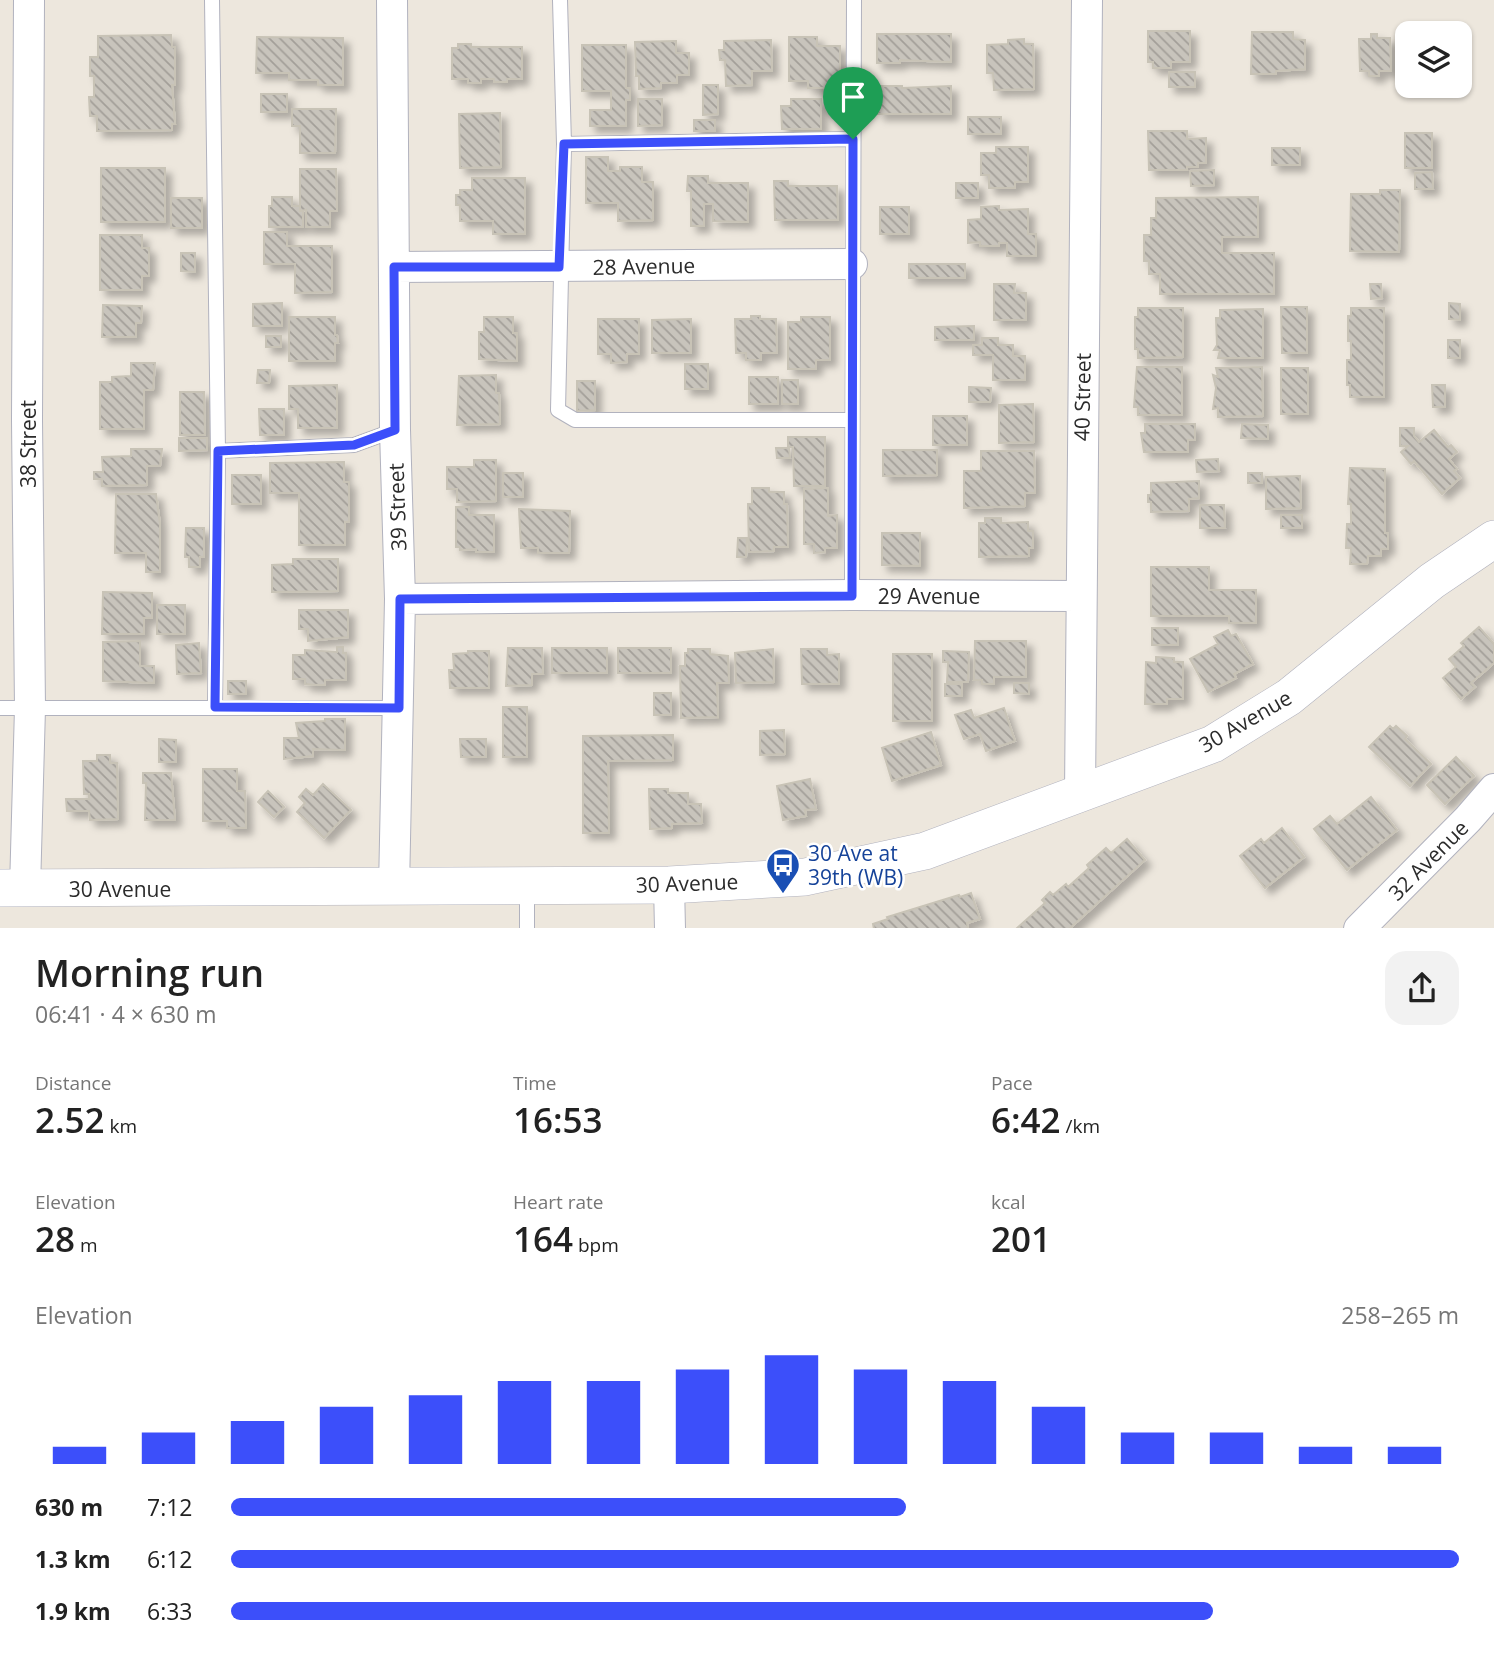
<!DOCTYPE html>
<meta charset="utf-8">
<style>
body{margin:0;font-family:"Open Sans",sans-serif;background:#f2f2f2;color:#222;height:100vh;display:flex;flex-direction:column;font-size:26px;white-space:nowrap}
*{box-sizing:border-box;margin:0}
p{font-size:23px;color:#767676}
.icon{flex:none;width:38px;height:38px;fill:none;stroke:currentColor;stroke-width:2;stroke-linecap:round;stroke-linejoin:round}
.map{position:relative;height:928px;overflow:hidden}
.side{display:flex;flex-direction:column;background:#fff;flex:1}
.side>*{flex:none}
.controls{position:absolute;left:1395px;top:21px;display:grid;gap:14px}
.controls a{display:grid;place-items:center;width:77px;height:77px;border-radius:14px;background:#fff;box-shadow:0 2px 5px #0004;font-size:35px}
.pin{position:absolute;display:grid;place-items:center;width:60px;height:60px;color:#fff;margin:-72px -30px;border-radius:50% 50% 50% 0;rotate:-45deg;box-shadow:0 0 7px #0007}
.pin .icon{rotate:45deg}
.round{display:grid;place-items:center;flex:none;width:74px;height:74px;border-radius:21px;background:#f2f2f2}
.summary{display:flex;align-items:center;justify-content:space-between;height:119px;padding:0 35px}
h1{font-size:38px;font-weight:600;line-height:52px}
.metrics{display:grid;grid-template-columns:repeat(3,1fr);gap:10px;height:119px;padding:7px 35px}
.metrics div{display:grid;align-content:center}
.metrics b{font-size:35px;font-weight:600}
.metrics small{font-size:19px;font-weight:400}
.metrics p{font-size:19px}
.chart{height:196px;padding:14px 35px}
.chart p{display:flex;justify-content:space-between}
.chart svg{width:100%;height:126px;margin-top:7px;stroke:#3c4ffa;stroke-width:6}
ul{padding:0 35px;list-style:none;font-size:23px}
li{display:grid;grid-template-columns:112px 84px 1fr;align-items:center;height:52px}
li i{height:18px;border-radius:9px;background:#3c4ffa}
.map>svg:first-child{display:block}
</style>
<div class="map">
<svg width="1494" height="929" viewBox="0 0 1494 929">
<defs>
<pattern id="building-back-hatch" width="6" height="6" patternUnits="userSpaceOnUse" patternTransform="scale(1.75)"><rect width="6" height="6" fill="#c8c4bc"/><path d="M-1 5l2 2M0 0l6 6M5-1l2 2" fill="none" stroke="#a39f99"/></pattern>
<filter id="shadow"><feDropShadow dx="6" dy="6" stdDeviation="3.5" flood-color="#0004"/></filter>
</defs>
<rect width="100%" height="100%" fill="#ede7dd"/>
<path fill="url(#building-back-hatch)" stroke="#c8c3b6" stroke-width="2" filter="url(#shadow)" d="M1148 31H1190V62H1171V68H1153V62H1148Z
M1252 32H1293V39L1305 40V69L1276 71V74H1251Z
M877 34H951V62L900 60V63H877Z
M1371 34H1377V38H1390L1391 71H1379V76H1369V71H1360L1359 39H1371Z
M171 35 172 47H175V85H172L175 124H172V130L97 131V116H90L89 97H94V76H90V57H98V36Z
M257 37 343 38V85H318V80H289V73H256Z
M789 37H817V46H840V88H808V81H789Z
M1024 39V44H1033L1034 89 994 90 993 73H987V45L1008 44V40Z
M771 40 772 71H752V85L726 86 725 60H720L719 50H724V41Z
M676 41V53H689V75H677V83H661V88L639 89V76H636L635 42Z
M458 44H471V47H522V79H507V82H494V79H481V83H468V79H452V48H458Z
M582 45H626V88H630V100H626V126H590V110H611V91H582Z
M1169 72H1195V87H1169Z
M703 85H718V114L703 115Z
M878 86H902V88L951 86V114H878Z
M261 94H287V112H261Z
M638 99H662V125L638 126Z
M791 99H821V129H782L781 106H791Z
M292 109H336L335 153H300V126H292Z
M500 113 501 167 460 168 459 114Z
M968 117H1001V134H968Z
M694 120H715V131H694Z
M1148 131H1187V139L1206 138V163H1198V167H1187V170H1149Z
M1405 133H1432V168H1405Z
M996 147H1028V182H1015V188H989V175H981V153H996Z
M1272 148H1300V165H1272Z
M586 157H608V171H620V167H642V182H653V220L618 221V203H586Z
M101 168H165V222H101Z
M300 169H336L337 211H330V227H306V210L300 211Z
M1214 170V185L1191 186 1190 171Z
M1432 172 1433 189H1415V173Z
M688 176H708V183H748V222L713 221V204H704V226H691V191H687Z
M472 178H525V234H493V221H460V205H456V195H460V190H472Z
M774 181H788V186H837L838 220H775Z
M956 183H978V198H956Z
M1380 190H1400L1399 252 1350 251 1351 194H1380Z
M272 197H292V206H300V211H303V227H269V206H272Z
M1258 197V237H1222V253H1274V294H1160V274H1149V261H1144V235H1151V218H1156V198Z
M171 198H202V228H171Z
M999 206V210L1028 209V234H1036V256H1007V243H999V246H980V242L968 243V220L981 219V207Z
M880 207H909V234H880Z
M264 232H287V246H332V292L295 293V264H264Z
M100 235H142V248H149V276H142V290H100Z
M181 253H195V272L181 271Z
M909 264H965V278H909Z
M994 284H1015L1014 293H1026V320H994Z
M1370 284H1381L1382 298 1371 299Z
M282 303V326H253V304Z
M1449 303 1460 304V320L1449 319Z
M103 305 142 306 141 323H136V337H102Z
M1281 307H1307V353H1282Z
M1138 308H1183V357L1138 358V349H1135V317H1138Z
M1351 308H1384V397H1350V385H1347V360H1351V341H1348V316H1351Z
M1263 309V358H1218L1220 350H1214L1217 345 1216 318H1220V310Z
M751 316H760V319H776L777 353H761V360H746V353H736L735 319H751Z
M289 317H335V335H337L338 343H335V361H289Z
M484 317H513V333H517V361L479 359V332H484Z
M801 317H830V360H816V369H788V322H801Z
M598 319H639V354H627V362L611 363V354H598Z
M691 319V353H652V320Z
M974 326V340H935V327Z
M266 336H281V347H266Z
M982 338H998V345H1013V356H1025V380H993V355H973V345H982Z
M1448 340H1460V358H1448Z
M131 363H155L153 390H144V429H100V382H112V377L131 376Z
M685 364H708V389H685Z
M1137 367H1182V415H1138V407H1134Z
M1262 367 1263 416 1218 417V408L1213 409 1216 388 1213 375 1218 377 1216 368Z
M1281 368H1308V414H1281Z
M258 370H270L269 383H257Z
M496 375V393H499L500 424 457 425 459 376Z
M749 377H778V404H749Z
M782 380H798V404H782Z
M577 381H595V410L577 411Z
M337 385V428H298V409H289V386Z
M1432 385H1445V407H1433Z
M969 387 991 388 990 402H969Z
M180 392H204L205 435H180Z
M1033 404 1034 442 999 443V405Z
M259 409H284V435H260Z
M933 416H967V445H933Z
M1145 424H1195V440H1188V452H1144L1141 433H1145Z
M1242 424 1268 425V439L1241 438Z
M1400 428H1414V436L1419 442 1434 430 1448 447 1451 445 1457 452 1449 459 1457 469 1454 471 1460 478 1442 494 1414 461 1411 464 1401 452 1408 446H1400Z
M788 437H825V486H794L793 447H788Z
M179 438H207V450L179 451Z
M776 448H789L790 458H777Z
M131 449H162L160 466H147V485L102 486V479H94V472H103L102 457 131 456Z
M883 450H937V475L883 476Z
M981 451H1034L1035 493H1025V506L964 508V471H981Z
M1218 459 1219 471 1197 472 1196 460Z
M474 460H496V501L457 502V489H447V467H474Z
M344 462V482H349V522H345V545H299V493H270V463Z
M1350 468 1385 469V533H1388V549H1381V556H1368L1367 564H1350L1351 548H1346L1347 524H1351V504H1348Z
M503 473H523V497H503Z
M1248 473H1262V483H1248Z
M232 475H261V504H232Z
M1300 476 1301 508 1266 509V477Z
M1199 481V498L1189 499V511L1151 512V502H1148V495H1151V483Z
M752 488H769V492H784V504H787L788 547H774V551L749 552 748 504H752Z
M828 488V516L837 515V548H825V552L814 553V544H804V489Z
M116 494H156L160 524V572H146V553H115Z
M1200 505H1224L1225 528H1200Z
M456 507H469V515H494V552H476V549L460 550V547H456Z
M519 509 570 511 569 553H538V548H521Z
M1281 515H1302V528H1281Z
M985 518H1001V523L1028 522V531H1033V548H1029V556L979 557V523H985Z
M186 528H204V557H200V567H189V557H185Z
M882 533H920V566L882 565Z
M738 538H747L746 557H737Z
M293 559H338V591L272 592V565L293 564Z
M1151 567H1209V590H1256V623H1229V616H1151Z
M103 592 152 593V618H144V634H102Z
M157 605H185V634H157Z
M299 610H348V637L308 641V629H299Z
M1479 627 1494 644V663L1471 683 1475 687 1461 699 1443 678 1456 667 1449 659 1464 646 1461 643Z
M1152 628H1178V645H1152Z
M1228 630 1231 636 1236 634 1253 664 1234 674 1236 678 1208 692 1190 659 1218 644 1214 637Z
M140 641V666H154V683L103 681V642Z
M975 641H1026V677H994V684H982V680H974Z
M199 643 201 673 177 674 176 645Z
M337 647H343V653H346V680H325V685H317L305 684V679H293V655H305V650L337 652Z
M508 648H542L543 674H532V685L506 686Z
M552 648H607V673H552Z
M618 648H671V673H618Z
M688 649H710V654L728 656 729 683H717L718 717 681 718 680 666H685V653H688Z
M773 649 774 682 736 683 735 653Z
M801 649H827V655L839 654V684H802Z
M468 651H489V688H450L449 670H454L453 654 468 653Z
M943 651 969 652 968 682H947L948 662H943Z
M893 654H932V721H893Z
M1156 657 1174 658V662H1183V699H1167V704H1145L1146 662 1156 663Z
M228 681H246V694H228Z
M1014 683H1029V694L1014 693Z
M945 684H962V696H945Z
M654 693H671V715H654Z
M503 707H527V757H503Z
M1004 708 1015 741 986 751 980 734 964 739 955 715 971 710 974 718Z
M325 719H345V750L313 749V756L284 759V738H299L296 723 325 721Z
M1390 726 1393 729 1396 726 1407 736 1405 739 1431 764 1410 786 1369 747Z
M784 730 785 754 760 755V731Z
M931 732 941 765 892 781 882 748Z
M673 735V760L608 761 609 833H583V736Z
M159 739 176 740V762H159Z
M460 739H486V757H461Z
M97 755H110V763H117L118 819 90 820 89 811H67L66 799H89V794H84L83 761H97Z
M1456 757 1474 776 1445 804 1427 785Z
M203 769H237V791H245L246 828H227V821H203Z
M143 773H171L175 820H145L146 783H143Z
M810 779 816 809 805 810 806 816 783 820 777 786Z
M323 784 351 810 324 838 297 812 305 803 299 797 306 789 313 795Z
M649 789H668V793H688V804H701L702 823 672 824V828L650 829Z
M268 791 284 807 274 817 258 802Z
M1371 797 1397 830 1347 870 1314 829 1330 816 1337 824Z
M1282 828 1304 857 1265 888 1240 856 1261 839 1264 843Z
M1127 839 1145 860 1069 929H1016L1045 903 1042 900 1050 892 1053 895 1066 884 1068 887 1089 868 1087 865 1106 848 1111 853Z
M971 893 980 919 967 923 968 929H874L873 924 888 919 887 917 959 895 960 897Z"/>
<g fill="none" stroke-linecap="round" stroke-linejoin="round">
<g stroke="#b1b2be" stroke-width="16">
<path id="service" d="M212 0 218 451 215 707
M560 0 564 144 558 410 575 420H852
M564 144 853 139
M218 451 354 445 395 430
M852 595 854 0
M0 708H399
M527 888V929"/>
</g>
<g stroke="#b1b2be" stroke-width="32">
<path id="minor" d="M392 0 395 430 400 599 394 888
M394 267 852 264
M400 599 852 595 1080 596
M1080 794 1087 0
M669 885 670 929
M25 889 30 708 27 420 29 0
M1359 929 1468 819 1494 789"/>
</g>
<g stroke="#b1b2be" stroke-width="38">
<path id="tertiary" d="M0 888 669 885 805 877 925 851 1213 744 1289 697 1432 581 1494 539"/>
</g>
<use href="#service" stroke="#fff" stroke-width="14"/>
<use href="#minor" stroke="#fff" stroke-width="30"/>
<use href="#tertiary" stroke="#fff" stroke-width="37"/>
</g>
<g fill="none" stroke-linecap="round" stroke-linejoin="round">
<g stroke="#fff" stroke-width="14">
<path id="route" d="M853 139 852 596 400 599 399 708 215 707 218 451 354 445 395 430 394 267H559L564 144Z"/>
</g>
<use href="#route" stroke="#3c4ffa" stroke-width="9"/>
</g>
<defs>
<g id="bus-pin" transform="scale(1.75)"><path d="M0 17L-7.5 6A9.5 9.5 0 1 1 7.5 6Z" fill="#1a4fb4" stroke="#fff"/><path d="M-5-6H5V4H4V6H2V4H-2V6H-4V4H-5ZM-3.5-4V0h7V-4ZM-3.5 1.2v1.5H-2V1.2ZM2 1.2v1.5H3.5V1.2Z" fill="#fff"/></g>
</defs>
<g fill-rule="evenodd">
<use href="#bus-pin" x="783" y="865"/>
</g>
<g text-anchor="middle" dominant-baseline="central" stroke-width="5" stroke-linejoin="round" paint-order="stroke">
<g font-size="21" fill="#2b2b2b" stroke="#fff">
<text transform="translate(644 266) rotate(-1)">28 Avenue</text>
<text transform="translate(1082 397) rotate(-89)">40 Street</text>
<text transform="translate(28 444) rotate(-90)">38 Street</text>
<text transform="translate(397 507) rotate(-92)">39 Street</text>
<text x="929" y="596">29 Avenue</text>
<text transform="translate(1245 721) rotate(-30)">30 Avenue</text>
<text transform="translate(1428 860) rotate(-45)">32 Avenue</text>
<text transform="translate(687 883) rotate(-2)">30 Avenue</text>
<text x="120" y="889">30 Avenue</text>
</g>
<g font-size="21" fill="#164399" stroke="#fff" text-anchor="start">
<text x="808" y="853">30 Ave at<tspan x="808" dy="24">39th (WB)</tspan></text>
</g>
</g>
</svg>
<div class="controls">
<a><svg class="icon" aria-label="layers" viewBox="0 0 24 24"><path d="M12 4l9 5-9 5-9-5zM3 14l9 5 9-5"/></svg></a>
</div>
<div class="pin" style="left:853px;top:139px;background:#1e9e55"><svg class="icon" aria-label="arrive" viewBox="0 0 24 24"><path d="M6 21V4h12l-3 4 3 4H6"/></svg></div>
</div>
<section class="side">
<div class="summary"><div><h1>Morning run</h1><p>06:41 · 4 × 630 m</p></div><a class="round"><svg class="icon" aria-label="share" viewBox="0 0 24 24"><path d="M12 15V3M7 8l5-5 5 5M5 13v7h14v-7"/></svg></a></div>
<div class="metrics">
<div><p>Distance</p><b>2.52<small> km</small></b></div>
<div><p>Time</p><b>16:53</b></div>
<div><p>Pace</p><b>6:42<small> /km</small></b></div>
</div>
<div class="metrics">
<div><p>Elevation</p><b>28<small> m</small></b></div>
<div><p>Heart rate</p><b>164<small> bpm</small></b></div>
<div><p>kcal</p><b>201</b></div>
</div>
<div class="chart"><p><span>Elevation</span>258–265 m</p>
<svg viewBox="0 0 160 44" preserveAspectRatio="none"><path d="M5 44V38M15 44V33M25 44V29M35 44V24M45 44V20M55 44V15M65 44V15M75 44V11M85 44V6M95 44V11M105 44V15M115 44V24M125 44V33M135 44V33M145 44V38M155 44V38"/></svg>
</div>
<ul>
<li><b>630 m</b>7:12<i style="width:55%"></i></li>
<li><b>1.3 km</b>6:12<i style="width:100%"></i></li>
<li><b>1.9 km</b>6:33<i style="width:80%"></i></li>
</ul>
</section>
